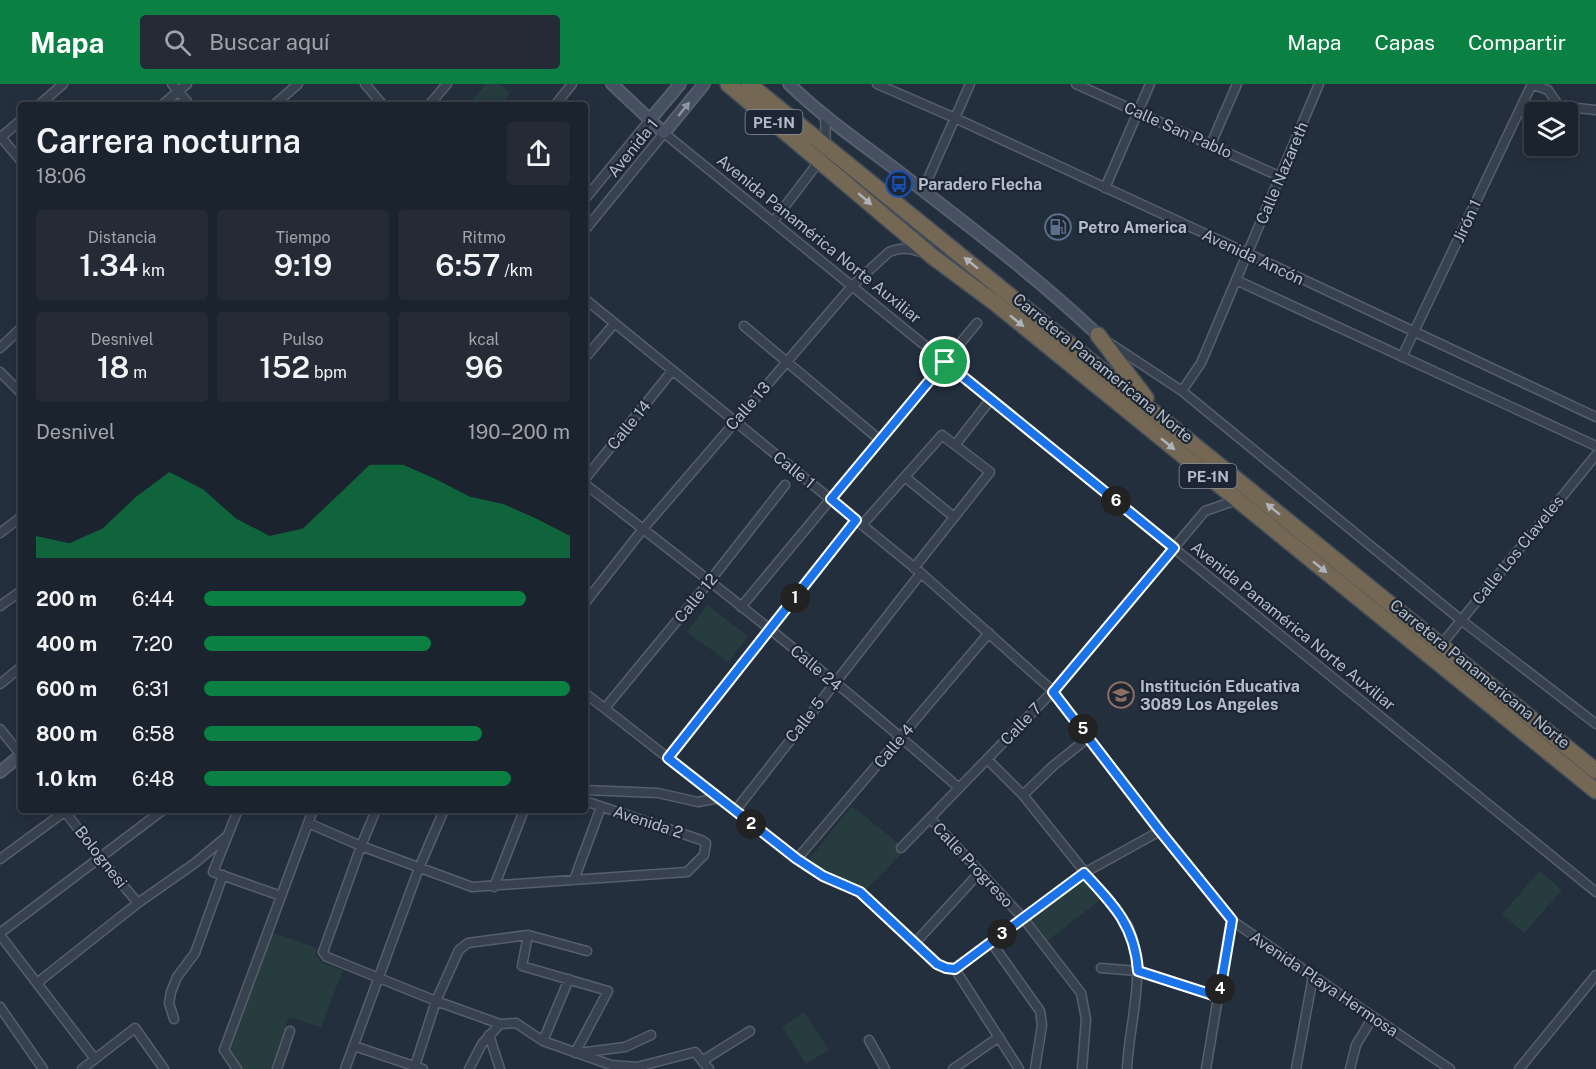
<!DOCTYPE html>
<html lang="es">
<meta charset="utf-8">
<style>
body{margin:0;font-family:"Public Sans",sans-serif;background:#242b36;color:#f1f3f6;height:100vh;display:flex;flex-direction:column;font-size:22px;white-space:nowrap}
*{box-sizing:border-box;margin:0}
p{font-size:20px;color:#a0a4aa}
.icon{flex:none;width:33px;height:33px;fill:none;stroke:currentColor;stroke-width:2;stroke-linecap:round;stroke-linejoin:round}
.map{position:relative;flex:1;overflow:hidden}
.details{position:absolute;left:18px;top:18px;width:570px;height:711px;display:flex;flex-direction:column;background:#1b232e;border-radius:6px;box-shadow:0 3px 15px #0003,0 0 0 2px #39404a}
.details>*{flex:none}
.tools{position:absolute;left:1524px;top:18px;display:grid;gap:12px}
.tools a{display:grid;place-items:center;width:54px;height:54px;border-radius:6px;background:#1b232e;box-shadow:0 3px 15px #0003,0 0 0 2px #39404a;font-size:30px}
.pin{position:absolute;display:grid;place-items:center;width:51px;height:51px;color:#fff;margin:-26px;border:3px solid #fff;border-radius:50%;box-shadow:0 2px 6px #0007}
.km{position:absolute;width:30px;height:30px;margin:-15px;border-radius:50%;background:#222;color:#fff;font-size:16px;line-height:30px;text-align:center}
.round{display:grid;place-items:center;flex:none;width:63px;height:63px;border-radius:6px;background:#242b36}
.overview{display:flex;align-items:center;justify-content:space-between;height:102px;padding:0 18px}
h1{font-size:33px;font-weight:600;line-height:45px}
.metrics{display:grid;grid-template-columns:repeat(3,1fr);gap:9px;height:102px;padding:6px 18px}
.metrics div{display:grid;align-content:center;border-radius:6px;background:#242b36;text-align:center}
.metrics b{font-size:30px;font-weight:600}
.metrics small{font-size:16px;font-weight:400}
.metrics p{font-size:16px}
.chart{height:168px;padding:12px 18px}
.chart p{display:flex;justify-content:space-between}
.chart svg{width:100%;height:108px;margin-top:6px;fill:#0b8043;opacity:.7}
ul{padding:0 18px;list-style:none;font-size:20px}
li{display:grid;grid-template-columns:96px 72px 1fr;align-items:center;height:45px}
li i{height:15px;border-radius:8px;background:#0b8043}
header{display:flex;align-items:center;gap:36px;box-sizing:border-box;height:84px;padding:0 30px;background:#0b8043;color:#fff}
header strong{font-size:28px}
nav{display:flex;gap:33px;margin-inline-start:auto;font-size:21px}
.search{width:420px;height:54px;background:#242b36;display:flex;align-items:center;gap:15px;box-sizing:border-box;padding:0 21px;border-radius:6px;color:#a0a4aa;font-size:22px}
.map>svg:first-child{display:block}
</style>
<header>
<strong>Mapa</strong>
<div class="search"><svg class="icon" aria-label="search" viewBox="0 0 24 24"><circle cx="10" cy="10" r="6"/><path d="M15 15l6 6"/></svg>Buscar aquí</div>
<nav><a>Mapa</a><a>Capas</a><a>Compartir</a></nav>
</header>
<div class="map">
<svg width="1596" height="985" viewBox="0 0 1596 985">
<rect width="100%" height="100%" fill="#242f3e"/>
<path fill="#263c3f" d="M486 0H499L510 9 501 21H468Z
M707 521 748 552 728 578 687 548Z
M852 722 906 765 865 807 807 778Z
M1540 787 1562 806 1524 849 1502 830Z
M1081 796H1089L1103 814 1047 857 1030 835Z
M271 848 317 864 316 872 323 880 343 886 321 943 289 933 272 985H241L228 964Z
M804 928 829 966 806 980 782 943Z"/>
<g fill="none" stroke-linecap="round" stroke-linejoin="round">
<g stroke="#565f6c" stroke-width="11">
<path id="street" d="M172 0 190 21
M365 0 383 21
M877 0 955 34 1249 170 1596 333
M1076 0 1281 93
M1531 0 1548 6 1559 22 1596 26
M39 21 63 0
M162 21 187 0
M274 21 298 0
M429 21 447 0
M555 21 572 0
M825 33 826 62
M0 52 21 77
M0 54 21 36
M1211 60 1237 0
M1105 104 1150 0
M923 106 970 0
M585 115 649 37
M773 138 820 76
M585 146 664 49 1596 808
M1236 196 1596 362
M585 215 921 489 1053 607 1160 747 1231 836 1450 985
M744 242 880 356
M1108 258 1182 307 1461 536 1596 640
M0 264 21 244
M1402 273 1532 0
M585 274 614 240
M0 288 21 309
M1182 307 1201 279 1319 0
M955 361 991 315
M905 393 954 433
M585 395 672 287
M585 400C712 498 839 598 959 704
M862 441 942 351 990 388 914 484
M0 449 21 433
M585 519 643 445 852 202 889 168C900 163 910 164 921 168
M0 522 21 507
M741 523 977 239
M1441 561 1596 371
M0 600 21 583
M585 609 797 775 823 792 859 808 937 880 946 884 955 885 1019 985
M605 624 709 498 785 401
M0 645 21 671
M668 674 856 436
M987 675 1023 711 1128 842C1148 888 1129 937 1127 985
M585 706 658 709 698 718 719 714
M1023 711 1053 682 1089 653
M64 726 100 774 138 819
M238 726 213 788 281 812
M376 726 361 762 323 868 327 873 436 917 500 940 516 939 543 957 611 981 637 983 695 968 709 985
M735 727 921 489
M930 734 1023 834 1081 909 1086 935 1082 985
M308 739 361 762 472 803 687 788 704 771 706 759 701 756 585 717
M901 764 1053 607 1205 427 1237 416
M0 775 67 726
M797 775 989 549
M574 796 601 723
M494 803 524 726
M0 849 163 726
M0 851 95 975
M528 851 522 882 608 907 575 969
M991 858 1040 927 1042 941 1035 985
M915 859 980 788
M1101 884 1138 887 1219 913
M955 885 1084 789 1160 747
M37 899 138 819 195 779 226 753
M0 923 43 985
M174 935 169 919 171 908 177 893 195 869 223 791
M489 951 500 985
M869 956 885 985
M543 957 569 895
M354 962 423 985
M579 969 625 963 651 951
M702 977 750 947
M82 985 135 944 164 985
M237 985 224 966 313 726
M277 985 290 947
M345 985 419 784 444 726
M414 985 436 917 459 866 468 859 528 851 587 867
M469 985 482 960 500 940
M953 985 999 953
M1206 985 1231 836
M1296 985 1313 892
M1350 985 1356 961 1373 933
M1519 985 1596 891"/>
</g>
<g stroke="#565f6c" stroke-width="14">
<path id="secondary" d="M612 0 664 49 704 0
M789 0C824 34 864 61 903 91 969 142 1037 193 1098 251
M649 37 680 0
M0 688 21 671"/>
</g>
<g stroke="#434c59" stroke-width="18">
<path id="highway" d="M728 0 933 173 995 219 1596 707
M749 0 1596 687
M1098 251 1146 314"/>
</g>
<use href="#street" stroke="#38414e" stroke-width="8"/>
<use href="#secondary" stroke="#465061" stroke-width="10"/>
<use href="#highway" stroke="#746855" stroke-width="15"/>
</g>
<defs><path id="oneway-solid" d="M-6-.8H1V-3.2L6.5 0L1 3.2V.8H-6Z" transform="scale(1.5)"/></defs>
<use fill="#8e96a5" href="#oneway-solid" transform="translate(684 25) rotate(-51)"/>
<g fill="#aeb4bd">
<use href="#oneway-solid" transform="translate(865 115) rotate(41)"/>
<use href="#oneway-solid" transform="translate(971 179) rotate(-141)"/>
<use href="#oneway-solid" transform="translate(1017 237) rotate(39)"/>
<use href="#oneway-solid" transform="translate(1168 360) rotate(39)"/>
<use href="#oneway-solid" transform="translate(1273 425) rotate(-141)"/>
<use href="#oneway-solid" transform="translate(1320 483) rotate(39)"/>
</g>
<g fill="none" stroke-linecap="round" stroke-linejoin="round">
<g stroke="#fff" stroke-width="12">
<path id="route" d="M945 278 1174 464 1053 608 1160 747 1232 836 1219 913 1138 887C1135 842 1114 821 1084 789L955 885 946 884 937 880 860 808 823 792 797 775 668 674 856 436 831 415Z"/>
</g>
<use href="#route" stroke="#1a73e8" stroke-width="8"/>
</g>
<defs>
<g id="bus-ring" transform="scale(1.35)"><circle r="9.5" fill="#1d2633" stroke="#1a4fb4" stroke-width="1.5"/><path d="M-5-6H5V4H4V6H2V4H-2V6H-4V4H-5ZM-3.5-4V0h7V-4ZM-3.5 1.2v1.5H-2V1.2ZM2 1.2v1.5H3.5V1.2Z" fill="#1a4fb4"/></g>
<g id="fuel-ring" transform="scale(1.35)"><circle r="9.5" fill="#1d2633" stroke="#5c6f8a" stroke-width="1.5"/><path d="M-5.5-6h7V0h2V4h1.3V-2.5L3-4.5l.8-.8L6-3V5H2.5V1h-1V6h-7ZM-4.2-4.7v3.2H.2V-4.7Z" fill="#5c6f8a"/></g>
<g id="school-ring" transform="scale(1.35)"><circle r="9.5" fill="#1d2633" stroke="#8d6e63" stroke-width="1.5"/><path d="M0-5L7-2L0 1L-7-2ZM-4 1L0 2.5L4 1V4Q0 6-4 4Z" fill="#8d6e63"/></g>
</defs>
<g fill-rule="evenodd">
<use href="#bus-ring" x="899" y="100"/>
<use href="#fuel-ring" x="1058" y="143"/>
<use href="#school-ring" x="1121" y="611"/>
</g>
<g text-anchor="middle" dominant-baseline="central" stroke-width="4.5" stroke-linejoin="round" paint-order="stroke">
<g fill="#1d2633" stroke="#878f9c" stroke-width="1.5">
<rect x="745.5" y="26" width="57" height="24" rx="4.5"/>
<rect x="1179.5" y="380" width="57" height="24" rx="4.5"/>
</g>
<g font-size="15" font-weight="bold" fill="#b4bcc9">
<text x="774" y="38">PE-1N</text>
<text x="1208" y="392">PE-1N</text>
</g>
<g font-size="16" fill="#b4bcc9" stroke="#1d2633">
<text transform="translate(1178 46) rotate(24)">Calle San Pablo</text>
<text transform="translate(633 64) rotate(-51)">Avenida 1</text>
<text transform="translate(1282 89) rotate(-67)">Calle Nazareth</text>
<text transform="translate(1467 137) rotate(-65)">Jirón 1</text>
<text transform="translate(819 155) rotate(39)">Avenida Panamérica Norte Auxiliar</text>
<text transform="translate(1253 173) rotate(25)">Avenida Ancón</text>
<text transform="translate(1103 284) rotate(39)">Carretera Panamericana Norte</text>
<text transform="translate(748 322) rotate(-49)">Calle 13</text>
<text transform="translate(629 341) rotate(-51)">Calle 14</text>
<text transform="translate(794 386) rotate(39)">Calle 1</text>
<text transform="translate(1518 466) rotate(-51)">Calle Los Claveles</text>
<text transform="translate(696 514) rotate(-51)">Calle 12</text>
<text transform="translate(1293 542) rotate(39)">Avenida Panamérica Norte Auxiliar</text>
<text transform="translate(816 584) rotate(40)">Calle 24</text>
<text transform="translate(1480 590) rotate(39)">Carretera Panamericana Norte</text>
<text transform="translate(805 636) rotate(-52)">Calle 5</text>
<text transform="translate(1021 640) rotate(-46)">Calle 7</text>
<text transform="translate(894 662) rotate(-50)">Calle 4</text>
<text transform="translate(648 738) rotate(18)">Avenida 2</text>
<text transform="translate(101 773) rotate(52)">Bolognesi</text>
<text transform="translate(973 781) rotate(47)">Calle Progreso</text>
<text transform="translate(1324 900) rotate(34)">Avenida Playa Hermosa</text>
</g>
<g font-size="16" font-weight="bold" fill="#b4bcc9" stroke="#1d2633" text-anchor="start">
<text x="918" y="100">Paradero Flecha</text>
<text x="1078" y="143">Petro America</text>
<text x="1140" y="602">Institución Educativa<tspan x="1140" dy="18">3089 Los Angeles</tspan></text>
</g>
</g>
</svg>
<div class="tools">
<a><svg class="icon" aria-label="layers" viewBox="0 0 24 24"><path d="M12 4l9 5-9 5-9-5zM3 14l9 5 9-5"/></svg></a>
</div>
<div class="pin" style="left:945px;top:278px;background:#1e9e55"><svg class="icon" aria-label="arrive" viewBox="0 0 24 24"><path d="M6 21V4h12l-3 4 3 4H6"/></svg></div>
<b class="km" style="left:795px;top:514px">1</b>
<b class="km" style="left:751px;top:740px">2</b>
<b class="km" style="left:1002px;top:850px">3</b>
<b class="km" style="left:1220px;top:905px">4</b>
<b class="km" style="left:1083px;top:645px">5</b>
<b class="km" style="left:1116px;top:417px">6</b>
<section class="details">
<div class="overview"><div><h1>Carrera nocturna</h1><p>18:06</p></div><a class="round"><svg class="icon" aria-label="share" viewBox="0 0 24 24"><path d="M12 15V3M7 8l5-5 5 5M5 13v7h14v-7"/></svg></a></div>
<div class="metrics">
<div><p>Distancia</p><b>1.34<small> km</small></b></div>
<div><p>Tiempo</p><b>9:19</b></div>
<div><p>Ritmo</p><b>6:57<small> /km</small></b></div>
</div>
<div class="metrics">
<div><p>Desnivel</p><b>18<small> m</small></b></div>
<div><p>Pulso</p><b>152<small> bpm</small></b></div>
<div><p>kcal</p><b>96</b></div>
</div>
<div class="chart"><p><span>Desnivel</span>190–200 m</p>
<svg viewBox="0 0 160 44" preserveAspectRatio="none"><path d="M0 44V35L10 38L20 32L30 19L40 9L50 16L60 28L70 35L80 32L90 19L100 6L110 6L120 12L130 19L140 22L150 28L160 35V44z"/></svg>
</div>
<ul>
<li><b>200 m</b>6:44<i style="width:88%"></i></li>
<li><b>400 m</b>7:20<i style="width:62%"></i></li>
<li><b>600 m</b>6:31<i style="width:100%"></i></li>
<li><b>800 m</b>6:58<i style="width:76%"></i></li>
<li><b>1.0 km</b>6:48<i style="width:84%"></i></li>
</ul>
</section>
</div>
